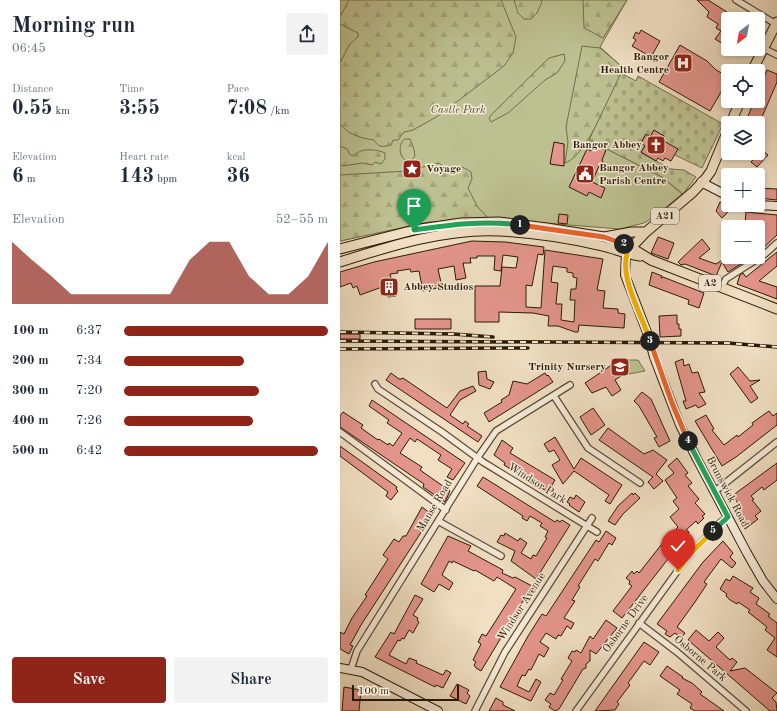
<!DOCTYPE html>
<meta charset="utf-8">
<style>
body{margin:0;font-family:"Old Standard TT",serif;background:#f2f2f3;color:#1f2937;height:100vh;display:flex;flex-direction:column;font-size:15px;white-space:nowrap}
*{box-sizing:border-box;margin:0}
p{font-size:13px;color:#747a83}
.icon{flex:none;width:22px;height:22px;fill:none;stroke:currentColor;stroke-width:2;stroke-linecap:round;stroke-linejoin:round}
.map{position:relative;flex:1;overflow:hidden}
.drawer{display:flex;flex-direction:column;background:#fff;width:340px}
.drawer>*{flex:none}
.needle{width:26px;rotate:211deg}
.fabs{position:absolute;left:381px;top:12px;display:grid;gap:8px}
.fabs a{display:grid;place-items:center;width:44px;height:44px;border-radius:4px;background:#fff;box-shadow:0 2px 6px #0003;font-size:20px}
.scale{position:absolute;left:12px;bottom:10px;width:107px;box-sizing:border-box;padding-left:4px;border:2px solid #2b1b04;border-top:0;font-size:11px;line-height:14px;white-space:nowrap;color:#2b1b04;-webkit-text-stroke:3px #f5ead8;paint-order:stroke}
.pin{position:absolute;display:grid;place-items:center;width:34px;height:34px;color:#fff;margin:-41px -17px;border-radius:50% 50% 50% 0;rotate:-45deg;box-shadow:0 0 4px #0007}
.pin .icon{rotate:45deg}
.km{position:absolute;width:20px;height:20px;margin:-10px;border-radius:50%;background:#222;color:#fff;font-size:11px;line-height:20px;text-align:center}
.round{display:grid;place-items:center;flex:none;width:42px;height:42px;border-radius:4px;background:#f2f2f3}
.head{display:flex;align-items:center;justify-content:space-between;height:68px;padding:0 12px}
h1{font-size:22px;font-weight:800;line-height:30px}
.stats{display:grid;grid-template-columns:repeat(3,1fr);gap:6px;height:68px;padding:4px 12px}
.stats div{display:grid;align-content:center}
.stats b{font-size:20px;font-weight:800}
.stats small{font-size:11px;font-weight:400}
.stats p{font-size:11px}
.chart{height:112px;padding:8px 12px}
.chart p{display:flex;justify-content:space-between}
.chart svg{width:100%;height:72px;margin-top:4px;fill:#8f2418;opacity:.7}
.cta{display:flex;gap:8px;margin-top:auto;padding:8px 12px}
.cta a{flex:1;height:46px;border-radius:4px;background:#8f2418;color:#fff;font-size:16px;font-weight:800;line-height:46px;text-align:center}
.cta a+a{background:#f2f2f3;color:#1f2937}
ul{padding:0 12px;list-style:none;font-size:13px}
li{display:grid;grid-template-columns:64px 48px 1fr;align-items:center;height:30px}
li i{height:10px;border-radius:5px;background:#8f2418}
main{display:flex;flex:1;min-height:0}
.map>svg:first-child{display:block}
</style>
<main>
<section class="drawer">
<div class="head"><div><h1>Morning run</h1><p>06:45</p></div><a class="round"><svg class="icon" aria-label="share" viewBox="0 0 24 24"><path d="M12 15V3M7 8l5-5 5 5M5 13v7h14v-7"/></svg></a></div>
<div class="stats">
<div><p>Distance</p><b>0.55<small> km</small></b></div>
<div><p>Time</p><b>3:55</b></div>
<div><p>Pace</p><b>7:08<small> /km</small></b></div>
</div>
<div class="stats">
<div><p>Elevation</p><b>6<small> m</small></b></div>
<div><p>Heart rate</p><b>143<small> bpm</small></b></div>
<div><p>kcal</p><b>36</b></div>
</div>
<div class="chart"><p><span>Elevation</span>52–55 m</p>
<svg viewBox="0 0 160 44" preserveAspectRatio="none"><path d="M0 44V6L10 17L20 27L30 38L40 38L50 38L60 38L70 38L80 38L90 17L100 6L110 6L120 27L130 38L140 38L150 27L160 6V44z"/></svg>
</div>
<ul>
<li><b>100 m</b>6:37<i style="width:100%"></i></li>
<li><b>200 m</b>7:34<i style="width:59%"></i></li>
<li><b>300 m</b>7:20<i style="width:66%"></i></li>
<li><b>400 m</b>7:26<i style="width:63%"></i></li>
<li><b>500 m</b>6:42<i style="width:95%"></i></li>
</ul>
<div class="cta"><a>Save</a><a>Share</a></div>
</section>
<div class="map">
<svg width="437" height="711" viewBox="0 0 437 711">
<defs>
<pattern id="forest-firs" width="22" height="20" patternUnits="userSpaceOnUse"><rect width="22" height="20" fill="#bdc191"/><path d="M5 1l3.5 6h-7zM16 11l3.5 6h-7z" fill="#a3a57b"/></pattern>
<pattern id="cemetery-stones" width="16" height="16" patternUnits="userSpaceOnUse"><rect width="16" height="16" fill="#bdc191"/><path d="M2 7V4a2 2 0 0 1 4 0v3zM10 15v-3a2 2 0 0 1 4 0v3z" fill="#a3a57b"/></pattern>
</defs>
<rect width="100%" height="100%" fill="#f0dfc3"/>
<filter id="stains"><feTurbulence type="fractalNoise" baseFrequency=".005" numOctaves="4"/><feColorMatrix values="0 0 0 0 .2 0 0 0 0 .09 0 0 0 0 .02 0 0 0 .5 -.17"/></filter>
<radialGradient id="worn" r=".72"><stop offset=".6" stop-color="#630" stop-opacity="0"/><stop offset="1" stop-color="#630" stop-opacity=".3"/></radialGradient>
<path fill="#bdc191" stroke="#746e4a" d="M0 0H287L260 47 280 65 281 73 249 140 322 177 342 194 314 217 304 223 280 229 165 220H125L89 222 0 241Z
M280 360H298L305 371 289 374Z"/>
<path fill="url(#forest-firs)" stroke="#746e4a" d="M9 0H161L176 37 173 53 164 66 98 116 73 130 64 132 58 140H53L51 145C42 147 39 148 34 140 20 138 9 135 0 124V63L9 45 18 37V33L0 24V17Z
M174 0H201L202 2 197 13 191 19H184L178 13Z
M243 0H287L263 38 244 28Z
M242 46 260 48 280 65 283 71C272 92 246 157 225 163L228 142 226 127Z
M224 54 225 61 217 73 205 80 168 113 151 122 149 118 152 114 209 58Z
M65 139H70L74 149 75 156 70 162C59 161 57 144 65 139Z
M0 146 7 149 10 155C15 156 14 154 19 152 25 148 39 150 45 153V159L41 164 35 162 32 165 22 163 3 166 0 164Z
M99 163 106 169C117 166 121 165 131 172L132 179 128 188 137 206 149 219 89 222 0 241V175L67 171Z"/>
<path fill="url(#cemetery-stones)" stroke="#746e4a" d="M281 73 296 81 298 76 383 124 362 168 335 155 321 141 324 136 314 130 310 137 305 135 301 143 305 146 301 153 331 169 344 170 356 177 343 194 322 177 249 140Z"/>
<path fill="#e4958c" stroke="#2b1b04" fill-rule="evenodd" d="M357 0H368L387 12 381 22 388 26V43L386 46 375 39 381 31 376 28 378 24 367 17 369 12Z
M301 30 320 41 311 57 292 46 296 40 293 38 296 32 299 34Z
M340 45 367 61 376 70 385 75 384 78 388 80 370 111 319 82Z
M427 70 437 74V82L419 124 407 119 414 101H418V92Z
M314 130 324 136 322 140 338 149 331 161 325 158 323 161 318 158 316 161 301 152 305 146 301 143 306 134 310 137Z
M214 142 224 144V166L210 164Z
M254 145 266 150 262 160 264 164 259 166 252 182 265 188 261 198 249 192 247 196 229 187 247 149 251 151Z
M418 147 428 155 417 167 411 162 418 154Z
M418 188 437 189V200L418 198Z
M380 202 390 208 387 213 382 218 376 211Z
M406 212 437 215V235L418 253V227L417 225 405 224Z
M219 214 228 215 227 224 218 223Z
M318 237 334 243 328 259 311 253Z
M362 239 370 249 359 258 373 263 376 264 387 257H412L388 272 382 262 376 276 345 264 341 265 338 262Z
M132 241 165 242 204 247 203 255 198 254 192 286 186 285V307L201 308 205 250 263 259 257 290 265 291 263 308 278 309V313L285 314 284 328 239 325 238 332H235L218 326H208L209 316 193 313 159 312V322H135V286H160L162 267 176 268 178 257 163 255 161 271 154 270 155 256H137V258H130L131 263H123L126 278 116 280 114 266 98 269 102 287 83 291 79 271 71 272 70 269 57 271 58 273 50 274 56 296 48 297 45 286 20 295 17 286 13 288 11 283 0 287V272L34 262ZM213 266 227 268V272L233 273V277L237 278 236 289H231L230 300H235L234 322 221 320 222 304H216L218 283 211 282Z
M437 252V266L419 281 437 287V299L397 284 400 275 403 273 406 277Z
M312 272 322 276 321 278 323 277 364 293 359 308 348 304 349 300 309 285Z
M337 315V324H339V329H341V336L320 337 319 316Z
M75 319H111V329H75Z
M0 334H20V339H0Z
M343 359 344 366 349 364 352 373 358 372 365 392 359 393 366 404 358 408 356 405 346 409 343 401H346L335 362Z
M279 360 287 372 275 380 281 390 272 396 266 387 252 393 245 383Z
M398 367 410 381 420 380 410 386 418 398 411 403 390 374Z
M146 371 147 379 154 382 150 389 139 385 138 372Z
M51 373 59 379H61L63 378 107 408 120 391 133 386 136 391 120 400 110 415 123 424 125 421 129 424 127 426 142 436 138 442 46 380Z
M205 373 207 376 208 375 213 382 149 422 144 413 162 402 161 400 169 395 173 381 187 384Z
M302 392 311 399 330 441 319 447 314 438 317 437 299 406 294 401Z
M32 400 125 463 113 480 107 477 112 469 98 460 101 455 77 439 75 442 70 438 60 453 82 467 80 470 110 491 105 502 83 487 84 484 75 478 0 427V416L3 412 23 425 21 428 38 440 39 439 48 445 49 443 53 446 62 433 47 423 49 420 29 406Z
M253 408 265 425 251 435 240 417Z
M429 411 433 416 437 413V425L396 457 382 466 355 421 366 415 374 429 372 430 384 445 397 435 398 437 413 425 412 423Z
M268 428 304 454 313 450 327 460 316 474 323 481 314 489 308 482 313 477 259 440Z
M215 437 234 469 241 458 282 485 270 504 265 501 269 495 234 471 223 484 212 465 220 460 214 450 209 452 204 444Z
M162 440 173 448 170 453 215 480 208 492 164 465 165 463 154 455Z
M0 446 57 487 56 489 58 491 51 500 46 496 48 492 0 456Z
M337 458 348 473 345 475 352 483 348 486 359 499 355 503 365 514 362 516 364 518 358 524 356 521 346 530 349 532 282 618 273 611 292 586 289 584 290 581 286 578 292 571 294 574 297 571 299 573 325 540 329 541 338 531 336 529 338 527 330 517 339 509 333 501 337 498 325 480 334 473 328 466Z
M437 463V480L424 490 422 487 411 496 414 499 412 500 421 511 415 516 418 519 405 529 400 522 405 518 399 510 402 508 392 496Z
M143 477 215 522 217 520 220 522 222 520 230 525 196 579 171 561 175 551 157 542 161 535 164 536 165 533 178 541 180 538 187 543 181 553 191 559 193 555 196 556 207 538 205 537 208 531 200 526 202 523 190 516 187 521 182 518 183 516 137 486Z
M292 493 293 495 295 493 300 498 283 514 275 525 268 521 278 506Z
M236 495 245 502 239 512 229 505 230 504 227 502 230 497 234 499Z
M82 507 91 514V517L21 625 10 645 13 646 9 654 0 649V632L4 634 12 618 27 596 25 595 48 559 43 555 54 539 59 542 63 536H66Z
M266 531 276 538 272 545 269 543 258 561 255 559 238 586 240 587 232 600 235 601 224 618 234 623 231 629 227 626 221 636 218 635 216 639 206 633 200 642 209 648 204 657 199 654 191 670 189 669 185 676 182 675 177 686 189 692 196 679 201 682 191 701 160 687 188 636 202 614 206 616 256 540 259 542Z
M108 536 131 546 128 551 163 570 162 573 173 578 175 577 192 586 141 671 136 668 134 665 136 662 133 660 141 644 138 642 142 634 146 636 176 589 157 577 154 581 135 570 134 571 113 561 112 563 109 561 102 575 113 583 109 590 99 584 94 592 81 584Z
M383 541 393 553 390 557 396 563 392 568 381 559 364 582 367 584 355 602 337 627 345 633 341 638 335 633 330 637 325 634 327 631 317 624 363 562Z
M393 576 413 588 410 592 419 598 416 604 430 614 428 616 437 623V657L427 650 435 638 425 630 427 627 408 612 410 610 398 602 397 604 390 600 386 596 387 594 380 589 386 579 390 581Z
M75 595 83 599 73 615 78 618 77 620 79 622 73 633 69 630 64 639 62 638 60 641 58 640 49 655 66 664 69 658 77 661 76 663 103 675 106 670 111 673 103 688 96 685 95 687 35 657 51 632 54 634Z
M266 620 277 628 256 654 250 650V661L246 664V668L243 669 219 709 215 711 209 707 211 704 205 700 210 693 214 695 223 680 221 679 232 661 228 658 232 651 235 652 236 650 241 653 250 636 253 639Z
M356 630 369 641 378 632 384 638 376 647 390 660 392 658 397 662 390 671 405 668 437 693 432 698 436 702 437 711H430L348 640Z
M304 642 319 652 310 665 304 661 288 683 290 685 277 702 279 704 275 710 255 711Z
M327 666 343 677 342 678 352 683 362 692 360 694 384 711H355L350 708 352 704 337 694 340 690 320 676Z
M117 684 129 690 127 693 130 696 126 704 110 696Z
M4 687 21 690 19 711H2Z
M156 698 163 702V705L175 711H149Z"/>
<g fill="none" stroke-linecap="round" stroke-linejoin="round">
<g stroke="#5c4c34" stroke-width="8">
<path id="street" d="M396 0 436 24
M423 48 437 55
M381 288 386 279 425 254 437 243
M35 384 38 389 102 432 143 462 257 532
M214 396 248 448 300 483
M0 432 106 510
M374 492 437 442
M98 521 161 556
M299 623 337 652 406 711
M11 669 17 651 138 457 156 431 230 385
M135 711 165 652 252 518
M236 711 349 555 381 522 388 517"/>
</g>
<g stroke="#2b1b04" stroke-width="10">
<path id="secondary" d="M361 182 388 196
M415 205 437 206
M286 253 285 275 308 335
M314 357 340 425 357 459 407 553 423 581 437 599
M0 668 22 672 98 711"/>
</g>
<g stroke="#2b1b04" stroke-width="11">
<path id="primary" d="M412 71 437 22
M391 123 400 101
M264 237 292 232H306
M0 249 74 230 121 223 159 222 207 228 264 237 274 240 290 247 311 260 437 309
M288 251 306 232 353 192 366 178 371 171 388 130
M0 262C50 246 107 228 160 231 193 233 230 238 262 246 275 249 287 254 300 256"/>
</g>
<use href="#street" stroke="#f5ead8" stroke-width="5.5"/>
<use href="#secondary" stroke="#f5ead8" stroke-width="8"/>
<use href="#primary" stroke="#f0dfc3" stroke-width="9"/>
<g stroke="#2b1b04" stroke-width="3.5">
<path id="rail" d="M0 332 113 334 153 337
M0 341 388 343 437 347
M0 349 188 348"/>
</g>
<use href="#rail" stroke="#f5ead8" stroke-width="2" stroke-dasharray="6" stroke-linecap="butt"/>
<g stroke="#2b1b04" stroke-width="10" stroke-linecap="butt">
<path id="secondary-bridge" d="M308 335 314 357"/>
</g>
<use href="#secondary-bridge" stroke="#f5ead8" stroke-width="8"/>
</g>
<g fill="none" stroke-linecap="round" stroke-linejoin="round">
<g stroke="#fff" stroke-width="8">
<path id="split-1" d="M74 230C109 225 144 220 180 225"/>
</g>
<g stroke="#fff" stroke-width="8">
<path id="split-2" d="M180 225 264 237 284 244"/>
</g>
<g stroke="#fff" stroke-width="8">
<path id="split-3" d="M284 244 290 247C275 272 302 314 310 341"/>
</g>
<g stroke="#fff" stroke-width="8">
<path id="split-4" d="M310 341 332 403 348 441"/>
</g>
<g stroke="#fff" stroke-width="8">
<path id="split-5" d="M348 441 388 517 373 531"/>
</g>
<g stroke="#fff" stroke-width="8">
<path id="split-6" d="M338 570 349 555 373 531"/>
</g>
<use href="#split-1" stroke="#22a559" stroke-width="5"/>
<use href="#split-2" stroke="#f0652b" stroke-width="5"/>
<use href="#split-3" stroke="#f5b400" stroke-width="5"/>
<use href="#split-4" stroke="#f0652b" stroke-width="5"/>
<use href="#split-5" stroke="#22a559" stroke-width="5"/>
<use href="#split-6" stroke="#f5b400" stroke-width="5"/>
</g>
<defs>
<g id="hospital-square" transform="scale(1)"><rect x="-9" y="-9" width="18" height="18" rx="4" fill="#8f2418" stroke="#f5ead8"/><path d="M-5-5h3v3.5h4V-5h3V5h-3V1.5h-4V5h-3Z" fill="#fff"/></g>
<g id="church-square" transform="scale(1)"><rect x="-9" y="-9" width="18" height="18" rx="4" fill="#8f2418" stroke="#f5ead8"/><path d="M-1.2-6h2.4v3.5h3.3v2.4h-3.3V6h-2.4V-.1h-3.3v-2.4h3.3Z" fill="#fff"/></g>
<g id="sight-square" transform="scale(1)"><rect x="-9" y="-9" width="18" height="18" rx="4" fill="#8f2418" stroke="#f5ead8"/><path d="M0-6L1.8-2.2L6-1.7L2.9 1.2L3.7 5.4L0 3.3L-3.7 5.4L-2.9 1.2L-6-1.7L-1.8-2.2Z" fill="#fff"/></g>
<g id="civic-square" transform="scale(1)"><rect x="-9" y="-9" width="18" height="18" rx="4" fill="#8f2418" stroke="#f5ead8"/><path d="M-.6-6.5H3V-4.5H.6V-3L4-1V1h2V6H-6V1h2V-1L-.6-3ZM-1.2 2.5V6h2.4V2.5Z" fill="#fff"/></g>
<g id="building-square" transform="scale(1)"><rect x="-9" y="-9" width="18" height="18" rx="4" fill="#8f2418" stroke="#f5ead8"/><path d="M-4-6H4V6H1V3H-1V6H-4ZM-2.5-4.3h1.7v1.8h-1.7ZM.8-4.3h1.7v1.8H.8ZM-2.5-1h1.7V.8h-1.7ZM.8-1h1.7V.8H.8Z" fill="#fff"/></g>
<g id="school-square" transform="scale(1)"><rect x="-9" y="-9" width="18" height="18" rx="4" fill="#8f2418" stroke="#f5ead8"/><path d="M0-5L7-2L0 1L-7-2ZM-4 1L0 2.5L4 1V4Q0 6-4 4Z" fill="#fff"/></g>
</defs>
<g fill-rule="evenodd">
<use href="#hospital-square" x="343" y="63"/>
<use href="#church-square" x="316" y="145"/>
<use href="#sight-square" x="72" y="169"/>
<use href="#civic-square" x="245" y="174"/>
<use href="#building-square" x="49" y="287"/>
<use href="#school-square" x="280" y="367"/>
</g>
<g text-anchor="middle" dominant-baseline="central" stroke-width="3" stroke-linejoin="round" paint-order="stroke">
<g fill="#f5ead8" stroke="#685944" stroke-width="1">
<rect x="311" y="208" width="28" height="16" rx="3"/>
<rect x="359" y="275" width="22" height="16" rx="3"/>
</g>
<g font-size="10" font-weight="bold" fill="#2b1b04">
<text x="325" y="216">A21</text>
<text x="370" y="283">A2</text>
</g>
<g font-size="11" font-weight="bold" fill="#2b1b04" stroke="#f5ead8" text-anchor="end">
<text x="329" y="57">Bangor<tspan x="329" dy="13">Health Centre</tspan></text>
<text x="302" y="145">Bangor Abbey</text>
<text x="259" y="168" text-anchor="start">Bangor Abbey<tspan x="259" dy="13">Parish Centre</tspan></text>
<text x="86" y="169" text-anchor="start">Voyage</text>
<text x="63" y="287" text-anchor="start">Abbey Studios</text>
<text x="266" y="367">Trinity Nursery</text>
</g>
<g font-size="11" font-style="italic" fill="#574d2e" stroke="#f5ead8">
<text x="118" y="110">Castle Park</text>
</g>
<g font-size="11" fill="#2b1b04" stroke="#f5ead8">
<text transform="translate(197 484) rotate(32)">Windsor Park</text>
<text transform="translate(387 492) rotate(62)">Brunswick Road</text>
<text transform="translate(95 506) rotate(-59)">Manse Road</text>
<text transform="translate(182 607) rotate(-57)">Windsor Avenue</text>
<text transform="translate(286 624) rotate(-54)">Osborne Drive</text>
<text transform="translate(360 659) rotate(40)">Osborne Park</text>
</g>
</g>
<rect width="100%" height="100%" filter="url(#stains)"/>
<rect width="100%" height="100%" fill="url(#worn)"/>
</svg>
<div class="fabs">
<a><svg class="needle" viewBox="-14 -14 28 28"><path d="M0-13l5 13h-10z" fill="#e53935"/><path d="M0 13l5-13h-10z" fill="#747a83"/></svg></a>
<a><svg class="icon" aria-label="locate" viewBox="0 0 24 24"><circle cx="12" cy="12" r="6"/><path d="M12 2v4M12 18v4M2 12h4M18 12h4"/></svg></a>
<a><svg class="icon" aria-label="layers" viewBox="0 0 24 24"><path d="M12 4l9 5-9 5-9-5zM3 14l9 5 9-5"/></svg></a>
<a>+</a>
<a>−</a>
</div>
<div class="scale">100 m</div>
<div class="pin" style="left:74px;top:230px;background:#1e9e55"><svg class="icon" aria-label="arrive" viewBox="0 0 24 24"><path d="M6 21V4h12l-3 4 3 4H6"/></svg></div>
<div class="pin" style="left:338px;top:570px;background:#d93025"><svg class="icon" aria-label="check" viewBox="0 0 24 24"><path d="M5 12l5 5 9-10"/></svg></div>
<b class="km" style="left:180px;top:225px">1</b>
<b class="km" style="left:284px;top:244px">2</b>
<b class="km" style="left:310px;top:341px">3</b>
<b class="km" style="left:348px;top:441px">4</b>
<b class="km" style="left:373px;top:531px">5</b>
</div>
</main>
